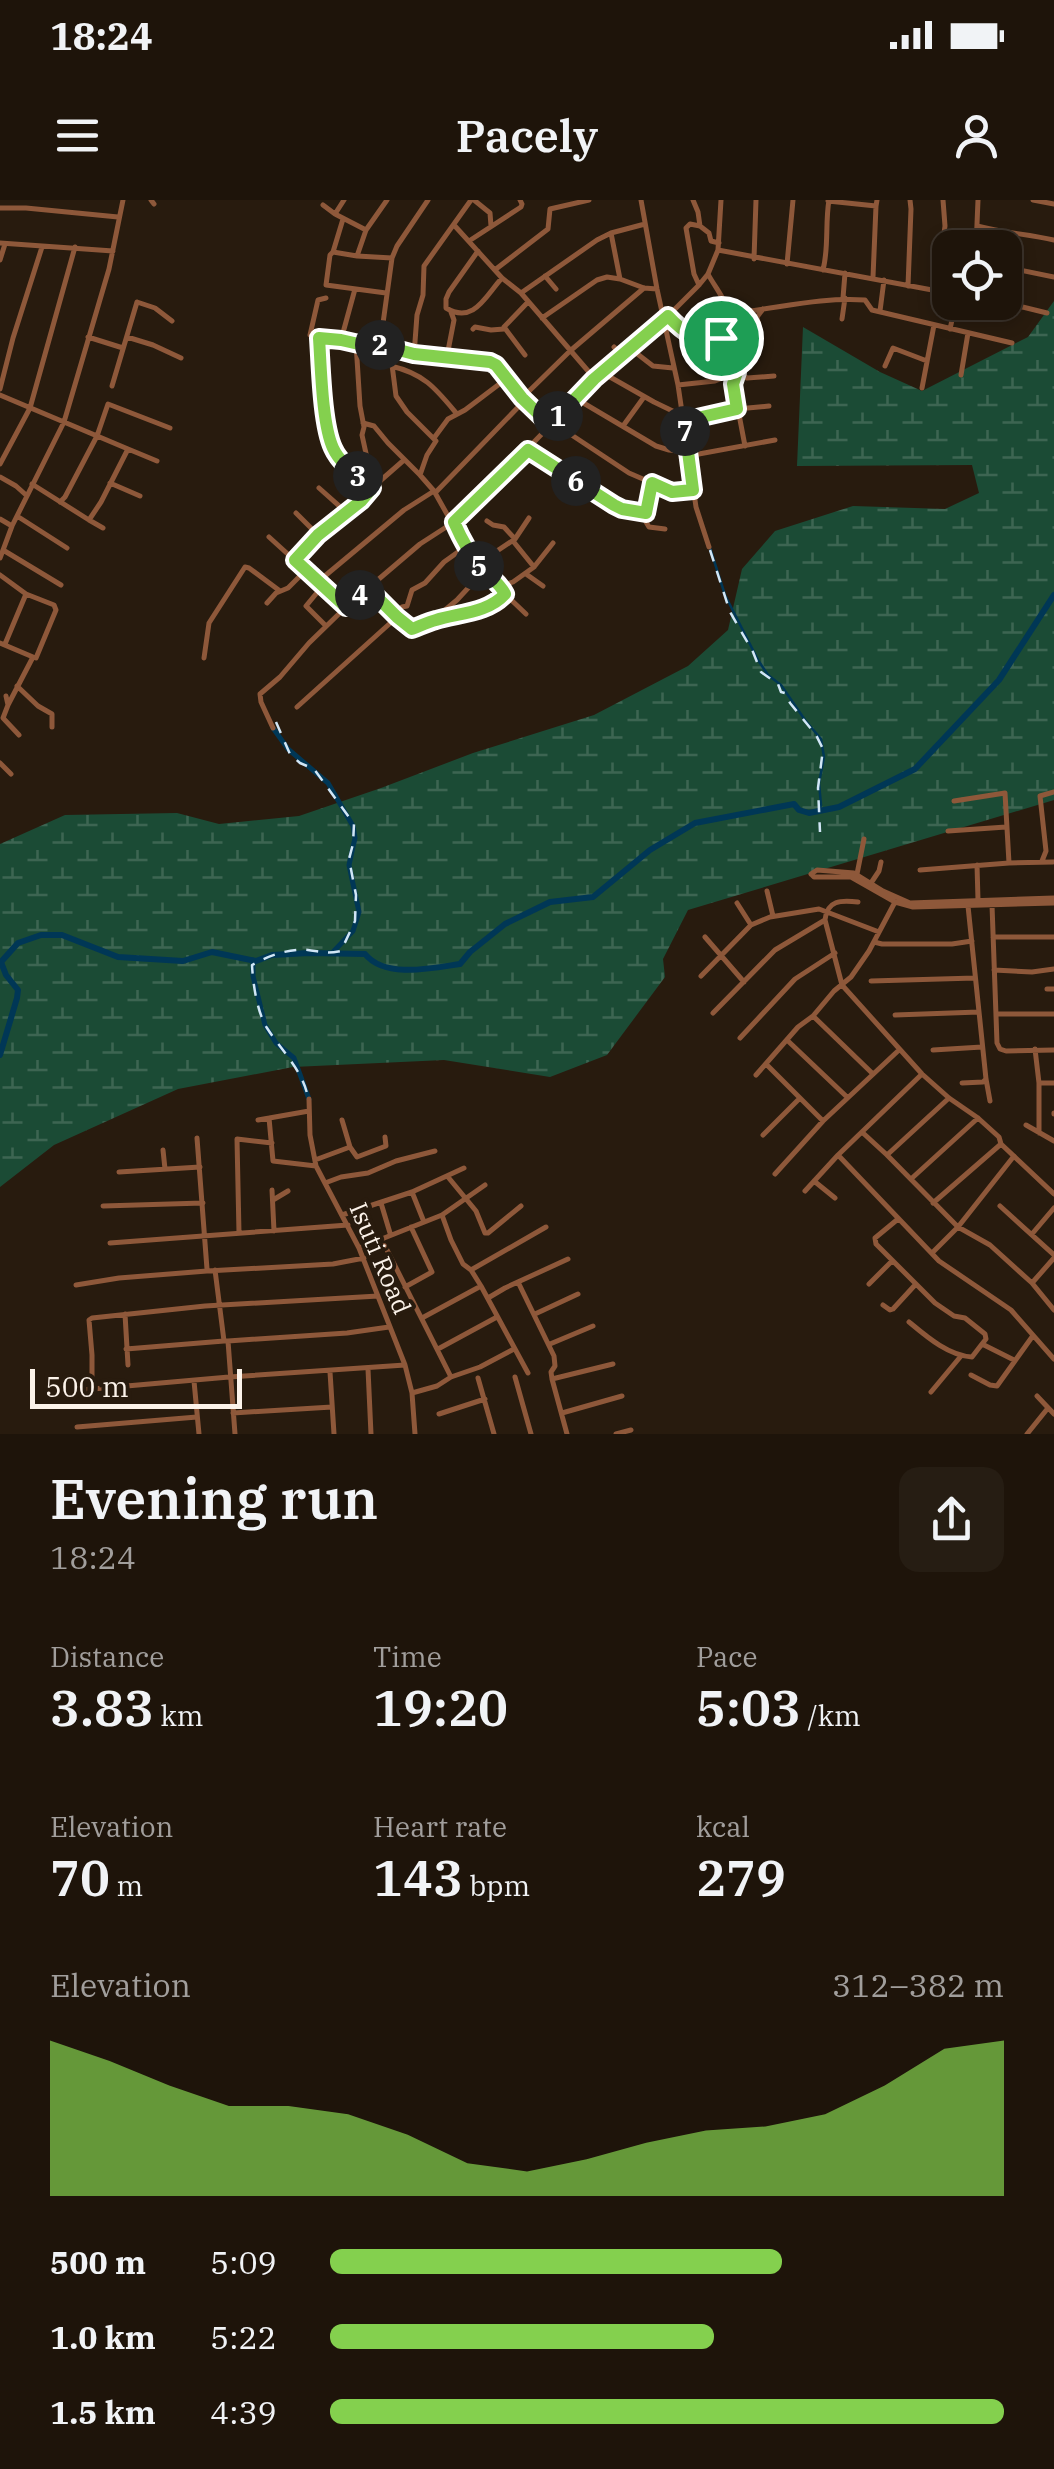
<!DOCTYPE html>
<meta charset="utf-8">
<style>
body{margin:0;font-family:"IBM Plex Serif",serif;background:#261d13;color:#f1f3f6;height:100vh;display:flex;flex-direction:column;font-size:38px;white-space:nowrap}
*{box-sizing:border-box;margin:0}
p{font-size:32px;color:#a19e9c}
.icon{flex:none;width:55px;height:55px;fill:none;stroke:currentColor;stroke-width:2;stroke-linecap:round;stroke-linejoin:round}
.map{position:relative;height:1234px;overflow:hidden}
.side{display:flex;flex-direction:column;background:#1e140a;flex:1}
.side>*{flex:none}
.controls{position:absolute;left:932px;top:30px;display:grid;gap:20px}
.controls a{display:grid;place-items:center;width:90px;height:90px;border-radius:20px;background:#1e140a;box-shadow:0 5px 15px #0003,0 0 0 2px #3c332b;font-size:50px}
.scale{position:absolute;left:30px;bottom:25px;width:212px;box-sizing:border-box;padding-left:10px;border:5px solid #fcf3ea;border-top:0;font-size:28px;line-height:35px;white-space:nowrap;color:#fcf3ea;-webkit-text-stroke:8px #281b0e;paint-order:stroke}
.pin{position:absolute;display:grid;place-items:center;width:85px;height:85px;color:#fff;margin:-42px;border:5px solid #fff;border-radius:50%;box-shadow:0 2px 10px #0007}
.km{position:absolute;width:50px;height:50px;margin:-25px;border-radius:50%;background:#222;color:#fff;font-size:28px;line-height:50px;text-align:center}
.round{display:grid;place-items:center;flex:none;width:105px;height:105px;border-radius:20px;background:#261d13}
.summary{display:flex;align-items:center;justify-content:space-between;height:170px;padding:0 50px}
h1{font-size:55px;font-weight:600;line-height:75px}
.figures{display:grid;grid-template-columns:repeat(3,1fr);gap:15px;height:170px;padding:10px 50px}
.figures div{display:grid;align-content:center}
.figures b{font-size:50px;font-weight:600}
.figures small{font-size:28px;font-weight:400}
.figures p{font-size:28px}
.chart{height:280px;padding:20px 50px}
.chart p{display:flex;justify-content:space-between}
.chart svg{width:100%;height:180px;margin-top:10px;fill:#84d04e;opacity:.7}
ul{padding:0 50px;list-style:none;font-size:32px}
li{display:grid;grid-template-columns:160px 120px 1fr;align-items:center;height:75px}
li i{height:25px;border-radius:12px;background:#84d04e}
.status{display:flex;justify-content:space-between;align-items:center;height:70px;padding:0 50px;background:#1e140a;direction:ltr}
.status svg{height:28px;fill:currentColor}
header{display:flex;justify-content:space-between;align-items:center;height:130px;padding:0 50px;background:#1e140a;font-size:45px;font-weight:600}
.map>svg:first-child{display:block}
</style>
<div class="status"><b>18:24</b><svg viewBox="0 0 49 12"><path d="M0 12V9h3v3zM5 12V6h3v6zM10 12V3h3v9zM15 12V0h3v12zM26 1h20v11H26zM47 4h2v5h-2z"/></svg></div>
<header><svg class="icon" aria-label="menu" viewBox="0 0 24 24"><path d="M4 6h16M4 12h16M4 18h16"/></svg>Pacely<svg class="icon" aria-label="person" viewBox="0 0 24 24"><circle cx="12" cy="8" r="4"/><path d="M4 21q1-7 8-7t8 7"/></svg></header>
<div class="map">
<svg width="1054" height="1234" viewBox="0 0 1054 1234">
<defs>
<pattern id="wetland-marsh" width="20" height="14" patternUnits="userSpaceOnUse" patternTransform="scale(2.5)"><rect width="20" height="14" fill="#1b4b35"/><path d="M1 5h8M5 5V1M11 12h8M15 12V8" fill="none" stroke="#3d6552"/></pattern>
</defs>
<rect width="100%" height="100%" fill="#281b0e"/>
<path fill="url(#wetland-marsh)" d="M1054 101V600L688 710 663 759 665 777 607 855 550 877 444 860 293 867 178 889 54 945 0 987V644L65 615 177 613 219 624 299 616 381 588 473 553 594 515 688 466 728 430 742 369 775 331 853 306 945 309 979 293 972 265 797 266 803 127 880 172 922 191 1028 137Z"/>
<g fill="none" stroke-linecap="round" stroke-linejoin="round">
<path stroke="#003756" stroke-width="2.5" d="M710 348 725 395 758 460 768 475 781 485 805 520 821 539 824 557 819 583 821 605 819 611"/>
<path stroke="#003756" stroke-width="5" d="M273 528 288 549 328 583 353 626 355 638 349 665 359 712 353 731 332 753
M253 760V776L265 825 276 843 294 858 309 899"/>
<path stroke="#003756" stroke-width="6" d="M0 855 17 798 18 790 6 775 1 762 18 743 41 735H62L118 757 183 761 212 752 256 761 272 755 309 753 365 754C385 779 433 768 460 764L470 752 505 724 550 702 593 697 650 650 695 623 794 604 799 610 809 613 839 607 915 569 999 480 1054 395"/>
<path stroke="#d1e6f6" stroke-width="2.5" stroke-dasharray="12 10" stroke-linecap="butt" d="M710 350 730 412 753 452 761 472 778 484 781 492 785 493 790 503 816 535 823 549 818 588 820 632
M276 522 290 554 300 563 314 569 354 624 353 644 349 659 356 695 355 721 341 751C327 754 322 752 308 750 289 748 268 756 252 765 253 784 257 812 267 828 281 850 305 873 308 899"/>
<path stroke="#8e583a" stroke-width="5" d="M151 0 154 4
M344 0 335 14 366 30
M387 0 366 30 357 56 392 58
M474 0 490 13 491 26
M641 0 657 89 678 185 696 307 709 347
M693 0 698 12 700 26 709 33 711 41 719 43
M943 0 945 26 943 40V92L950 94
M1033 0 1054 4
M828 1 876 6 877 0
M323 5 335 14
M0 8H26L118 17
M343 19 333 52 330 55 326 85 386 93
M454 25 502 78
M977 26C1003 33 1028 34 1054 40
M611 33 620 79
M469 41 521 7 522 4 520 0
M0 43 113 51
M976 48 978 0
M718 50 943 92
M478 51 449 92 446 99V108C474 125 486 95 502 78L521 93 595 179
M333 52 357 56
M754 59 756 0
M0 60 5 44
M787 64 793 0
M1005 67 1054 77
M496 69 548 29 550 9 589 0
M823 70C829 47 825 23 829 0
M708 74C714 86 725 97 726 110L731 113C777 109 817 97 865 100L872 110 1012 143
M545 76 556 89
M873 77 876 6
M699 85 694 74 686 28 690 24 700 26
M908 86 911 9 910 0
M521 93 597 40 611 33 645 24
M326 98 318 100 310 135 319 139C321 167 322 224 333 248 340 264 359 276 372 288
M843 98 845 73
M1002 102 1047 113
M726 110C715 137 725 146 737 171
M880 111 884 80
M542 118 597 80 607 77 620 79 644 88 657 89
M668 118C684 132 698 145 721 138
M842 119 845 98
M473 129 475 127 491 130 504 129
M950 129 956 102
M88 137 123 148
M127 137 153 145 181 158
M319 139 341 140 355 89
M341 140 356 143 360 206 364 227 362 235 367 258
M356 143 372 147 380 145 414 155 490 162 496 165 522 198 550 225
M380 145 392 58 397 46 428 0
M614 147 622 156
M390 149 396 196 407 212 436 241 427 255 420 275
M631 149 653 166 673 168
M414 155 417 115 423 95 424 66 471 0
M525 155 504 127 528 102
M447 156 454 120 451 112
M391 166C425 174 436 189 457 214
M885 166 893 148 927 161
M603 173 654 202 683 216
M961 175 968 133
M678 185 715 181 737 172 747 178 774 176
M112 186 137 102 155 108 172 121
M922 188 934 125
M0 189 13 138 42 47
M0 195 128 249 101 302 89 320 32 284
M522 198 570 151 644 88
M575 198 656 246 669 250 687 252
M683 221 737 209 769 206
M552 222 629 273 673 292 693 290
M363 223 374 226 388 243 420 275 434 291 452 323
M623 226 644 197
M434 238 448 219 465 210 506 179
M745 246 733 183 737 172 746 163 756 139 761 137 757 117 763 109
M128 249 157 261
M529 250 614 305 622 309 646 313 652 283
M688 256 775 240
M0 264 30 208 75 47
M0 277 16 286 26 295
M110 283 140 296
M319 288 346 312
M435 293 525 200
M60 302 65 297 97 236 108 204 170 228
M646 313V322L649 327 665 329
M17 316 67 348
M0 319 12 326
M89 320 103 328
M454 322C461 338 469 354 481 367 489 377 499 382 505 394
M318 335 361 301 372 288 404 260
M269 337 346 407
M515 339 529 318
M3 350 61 385
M0 358 12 326 64 222 109 69 123 0
M295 360 318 335 296 313
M477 361 485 359 515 339 504 327 493 325 487 321
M534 367 553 343
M526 374 543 386
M0 375 26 394 54 405 56 410 36 458 33 457 8 505
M501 386 513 382 534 367 513 341
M369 388 410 429C418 427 425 423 434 420 458 413 487 414 505 394L526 414
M267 403 276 393 288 388 306 370
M402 407 407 406 412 390 425 383 444 362 465 347
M433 420 457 400 481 374
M326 426 306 406 320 389 326 375 404 310 434 291
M0 443 33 457
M5 444 26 394
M204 458 209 423 245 367 249 368 280 391
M17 486 38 506 52 514V527
M6 496 8 505 3 518 19 535
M297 507 397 417
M273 528 261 502 260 494 280 477 309 443 346 407 420 344 454 322 476 302 595 179 667 117 699 85 708 74 718 50 721 0
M0 563 11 574
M954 601 1005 593 1009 663
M948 631 1006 627
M1042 661 1046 651 1040 596 1054 592
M977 665 978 700
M920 670 1009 663 1053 662
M811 674 817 670 854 673 883 691 910 703 1054 698
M811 674 814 677H851L895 702 913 707 1054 703
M857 674 864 639
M871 683 879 671 881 662
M767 691 773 716
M737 703 751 725
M992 705 997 843 1000 849 1006 851 1054 850
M968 706 986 879 990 901
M825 720 842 785 922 874 949 898 978 918 999 937 1001 944 1054 994
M705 737 744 782
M993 737H1054
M874 742 882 744H952L972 741
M994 770 1032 772 1054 769
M701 776 751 725 770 717 819 709 879 732
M871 781 975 778
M1047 789H1054
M713 813 775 750 825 720C827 700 841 700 858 702
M997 814H1054
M895 815 979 812
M813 816 873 874
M740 838 795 779 835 753
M788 841 847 897
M1035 849 1039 883V933
M933 850 982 847
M766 864 823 921
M756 875 798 827 813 816 834 791 851 777 869 751 895 702
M962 883 983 882 986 879
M1039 883H1054
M309 899 310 935 316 966 359 1048 405 1165 412 1193 415 1234
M1054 913V914
M269 918 273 961 316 966
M258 920 309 911
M342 920 350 947 357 957 386 946 385 937
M1026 925 1054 941
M863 933 887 955 949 898
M763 935 799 899
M197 938 207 1069
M163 950 165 969
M838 955 939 1061 1011 1110 1054 1159
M887 955 958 1027 990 1045 1032 1083
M315 960 350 947
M119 972 200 967
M775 974 823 921 899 850
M448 977 476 1011 485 1033H488L521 1006
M911 979 978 918
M814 981 835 998
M325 983 341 977 368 973 396 961 435 951
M272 990 274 1031
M805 991 838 955 922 874
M412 992 424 1022
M273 1000 288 991
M381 1003 390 1033
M933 1003 1001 944
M103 1006 203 1003
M1000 1006 1054 1055
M342 1015 412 992 464 968
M442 1015 451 1040 463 1064 471 1070 481 1086 528 1173
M898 1019 875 1038 876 1044 935 1103 954 1116 965 1118 985 1134 986 1139 982 1144 1014 1160
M239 1033 237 939 272 943
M1032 1034 1054 1008
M381 1038 451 1177
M110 1043 348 1025
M359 1048 442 1015 485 985
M932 1053 958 1027 1014 956
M1054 1058 1032 1083 1054 1110
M215 1070 224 1141H228L235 1234
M471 1070 546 1027
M518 1082 554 1156 555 1166 551 1172 552 1179 567 1234
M869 1084 892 1061
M76 1085 119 1078 207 1071 333 1064 364 1058
M405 1087 432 1072 411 1027
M488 1098 505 1088 568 1059
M883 1105 890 1110 893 1109 915 1085
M125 1114 128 1165
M535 1114 578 1094
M422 1118 481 1086
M909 1122C927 1137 949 1156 972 1157L982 1144
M228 1141 347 1133 389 1127
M550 1144 593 1126
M126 1149 224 1141
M438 1149 497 1117
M368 1169 371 1234
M330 1172 334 1234
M971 1175 990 1185 997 1186 1032 1137
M515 1177 531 1234
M478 1178 494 1234
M552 1179 613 1164
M194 1181 199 1234
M81 1190 229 1177 405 1165
M92 1190V1155L89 1120 92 1118 205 1106 378 1096
M931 1192 961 1156
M412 1193 437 1186 451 1177 480 1167 514 1149
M1037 1196 1054 1214
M233 1213 332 1207
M562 1213 622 1196
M439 1214 485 1199
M77 1227 197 1217
M616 1234 631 1230
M1027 1234 1048 1208"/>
</g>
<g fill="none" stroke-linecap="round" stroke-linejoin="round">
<g stroke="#fff" stroke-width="20">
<path id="route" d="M668 116C683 132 698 144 721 138L723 148 737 172 733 184 737 209 684 221 693 290 672 292 652 283 646 313 622 309 614 305 528 250 454 322C461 338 469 354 481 367 489 377 499 382 505 394 488 413 459 413 436 420 428 422 420 426 412 429L397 417 368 388 346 407 295 360 318 335 361 301 372 288C359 277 340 264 333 248 322 224 321 167 319 138L341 140 372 147 380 145 414 154 490 162 496 165 522 198 550 225 594 179Z"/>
</g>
<use href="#route" stroke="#84d04e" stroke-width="12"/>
</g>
<g text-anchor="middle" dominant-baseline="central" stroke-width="8" stroke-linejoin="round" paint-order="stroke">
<g font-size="25" fill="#fcf3ea" stroke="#281b0e">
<text transform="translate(381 1058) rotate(67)">Isuti Road</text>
</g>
</g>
</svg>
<div class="controls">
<a><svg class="icon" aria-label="locate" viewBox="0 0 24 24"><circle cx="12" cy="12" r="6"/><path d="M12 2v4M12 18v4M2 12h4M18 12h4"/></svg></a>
</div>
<div class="scale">500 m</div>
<div class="pin" style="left:721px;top:138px;background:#1e9e55"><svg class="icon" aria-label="arrive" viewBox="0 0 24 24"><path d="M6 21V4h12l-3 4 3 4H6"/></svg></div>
<b class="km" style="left:558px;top:216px">1</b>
<b class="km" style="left:380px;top:145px">2</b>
<b class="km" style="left:358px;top:276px">3</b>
<b class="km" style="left:360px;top:395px">4</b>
<b class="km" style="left:479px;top:366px">5</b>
<b class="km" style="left:576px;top:281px">6</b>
<b class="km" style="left:685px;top:231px">7</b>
</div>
<section class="side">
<div class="summary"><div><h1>Evening run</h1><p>18:24</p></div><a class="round"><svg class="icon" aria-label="share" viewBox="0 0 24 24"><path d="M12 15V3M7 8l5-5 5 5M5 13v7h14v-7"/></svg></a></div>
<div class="figures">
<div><p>Distance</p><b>3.83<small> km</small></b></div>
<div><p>Time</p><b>19:20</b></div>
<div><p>Pace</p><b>5:03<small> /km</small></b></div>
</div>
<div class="figures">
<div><p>Elevation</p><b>70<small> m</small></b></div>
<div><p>Heart rate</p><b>143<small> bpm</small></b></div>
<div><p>kcal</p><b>279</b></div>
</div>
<div class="chart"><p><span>Elevation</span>312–382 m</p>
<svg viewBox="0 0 160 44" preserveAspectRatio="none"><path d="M0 44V6L10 11L20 17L30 22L40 22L50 24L60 29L70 36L80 38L90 35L100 31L110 28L120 27L130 24L140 17L150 8L160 6V44z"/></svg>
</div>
<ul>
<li><b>500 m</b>5:09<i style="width:67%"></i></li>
<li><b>1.0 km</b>5:22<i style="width:57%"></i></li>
<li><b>1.5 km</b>4:39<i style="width:100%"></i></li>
</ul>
</section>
